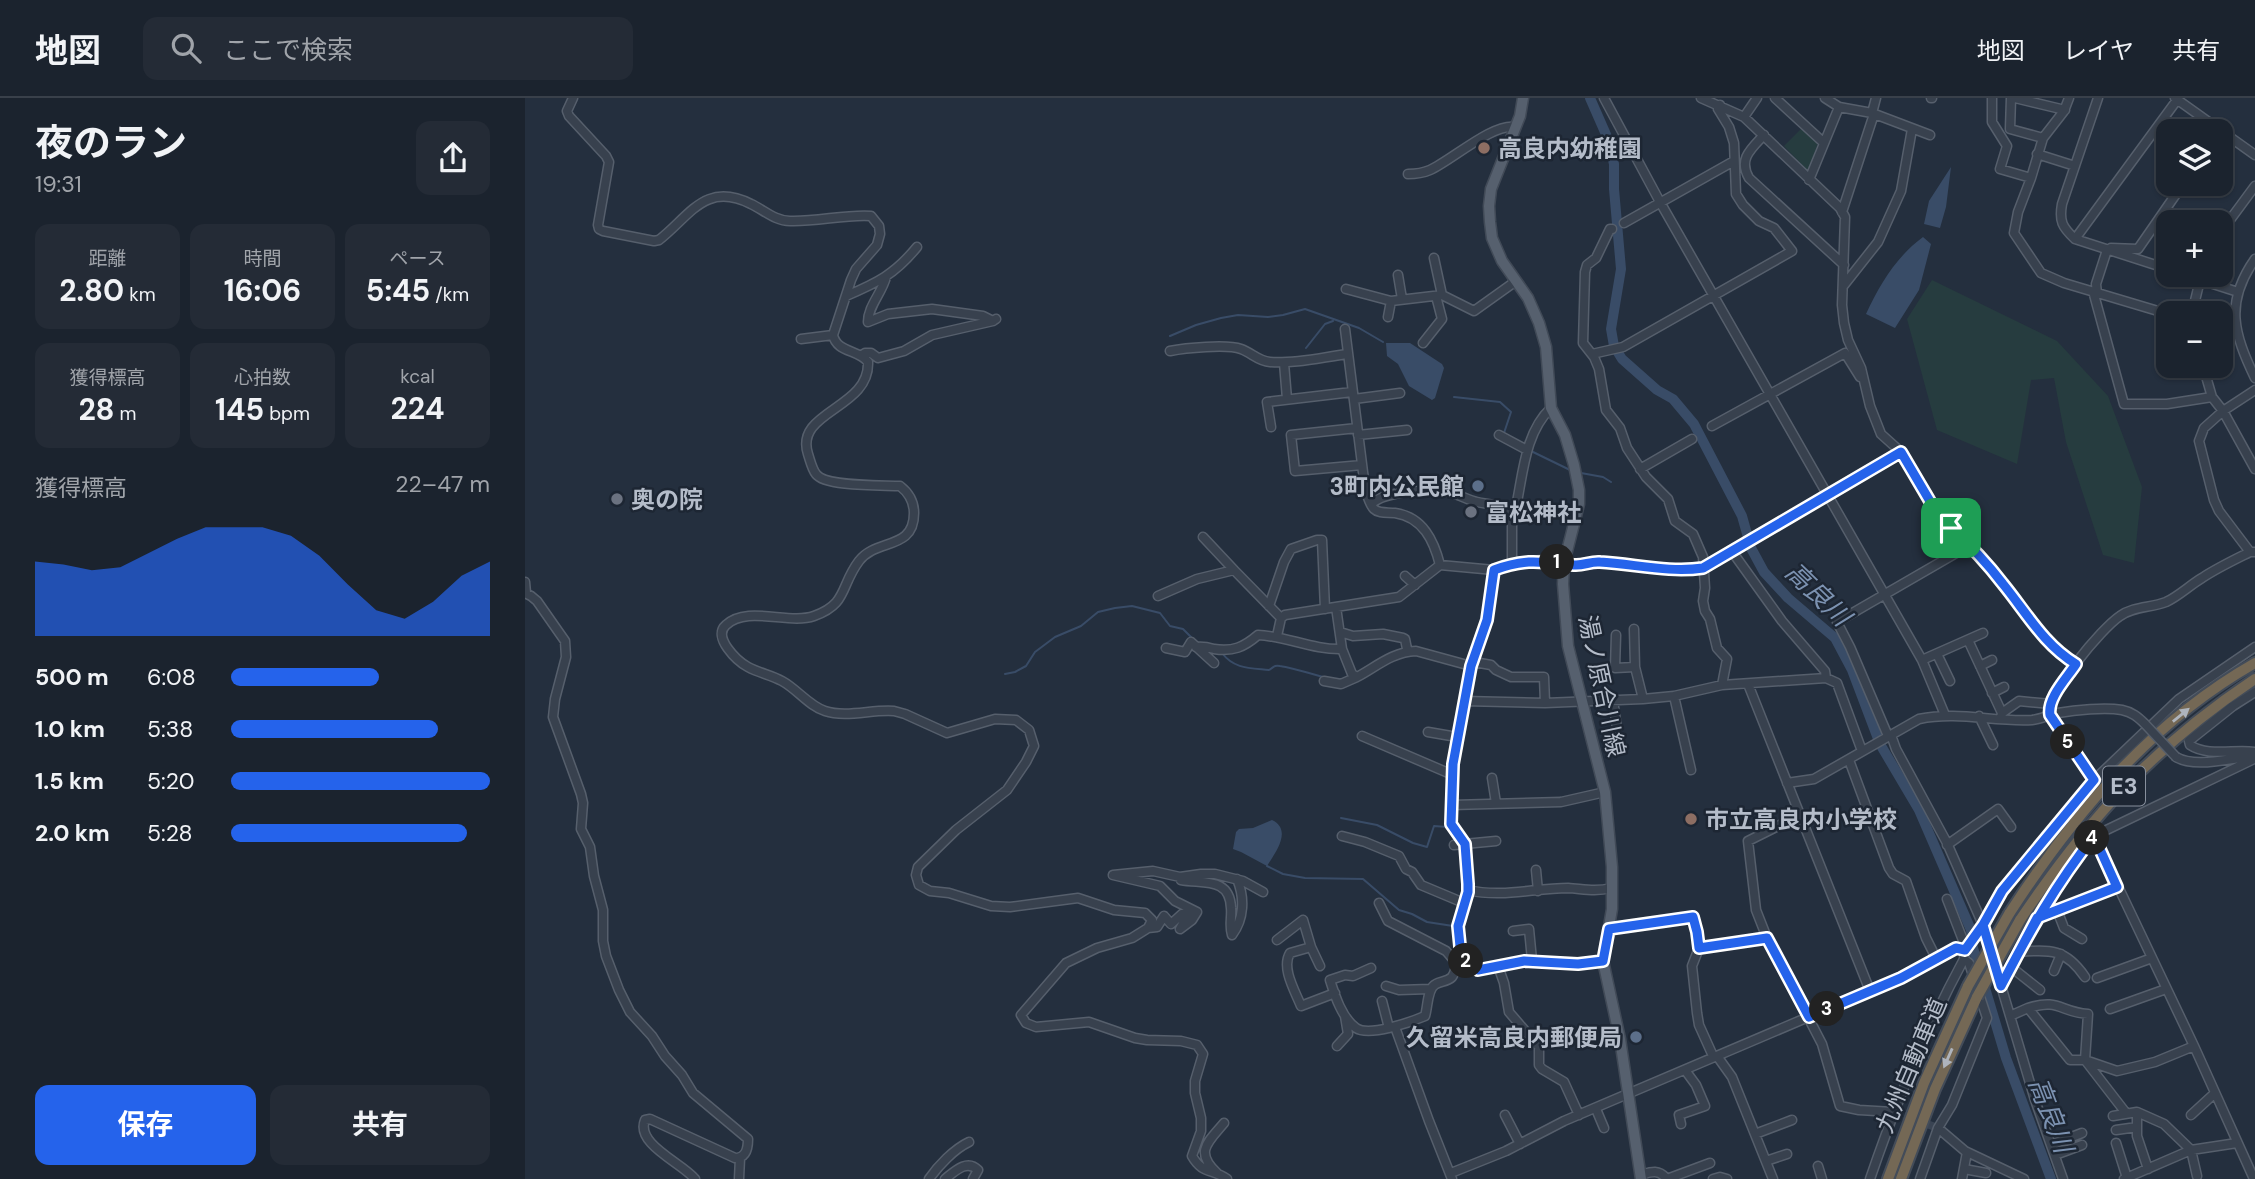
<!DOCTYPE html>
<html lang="ja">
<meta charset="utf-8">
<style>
body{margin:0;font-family:"DM Sans","Noto Sans JP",sans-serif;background:#242b36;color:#f1f3f6;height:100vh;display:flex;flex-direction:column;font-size:26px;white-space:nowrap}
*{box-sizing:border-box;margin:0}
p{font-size:23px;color:#a0a4aa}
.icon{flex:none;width:38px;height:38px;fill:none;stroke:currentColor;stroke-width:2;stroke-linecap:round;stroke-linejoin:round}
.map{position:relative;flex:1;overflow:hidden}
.drawer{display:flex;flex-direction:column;background:#1b232e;width:525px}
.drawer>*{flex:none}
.controls{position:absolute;left:1631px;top:21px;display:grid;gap:14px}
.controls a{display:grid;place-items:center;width:77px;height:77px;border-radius:14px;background:#1b232e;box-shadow:0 2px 5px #0004,0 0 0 2px #39404a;font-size:35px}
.pin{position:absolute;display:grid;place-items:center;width:60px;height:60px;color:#fff;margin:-30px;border-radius:14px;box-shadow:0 4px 10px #0006}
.km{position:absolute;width:35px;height:35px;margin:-18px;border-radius:50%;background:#222;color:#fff;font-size:19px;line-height:35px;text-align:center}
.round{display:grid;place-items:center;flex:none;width:74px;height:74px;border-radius:14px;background:#242b36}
.summary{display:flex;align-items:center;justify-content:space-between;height:119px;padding:0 35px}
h1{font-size:38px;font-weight:700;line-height:52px}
.figures{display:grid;grid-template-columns:repeat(3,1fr);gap:10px;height:119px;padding:7px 35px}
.figures div{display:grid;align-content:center;border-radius:14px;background:#242b36;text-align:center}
.figures b{font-size:30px;font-weight:700}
.figures small{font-size:19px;font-weight:400}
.figures p{font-size:19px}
.chart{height:196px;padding:14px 35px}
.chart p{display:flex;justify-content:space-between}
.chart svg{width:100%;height:126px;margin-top:7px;fill:#2563eb;opacity:.7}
.cta{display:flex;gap:14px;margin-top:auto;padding:14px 35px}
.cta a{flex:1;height:80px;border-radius:14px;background:#2563eb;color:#fff;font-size:28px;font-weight:700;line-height:80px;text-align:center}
.cta a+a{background:#242b36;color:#f1f3f6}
ul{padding:0 35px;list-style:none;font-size:23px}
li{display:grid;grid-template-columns:112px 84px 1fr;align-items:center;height:52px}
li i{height:18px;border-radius:9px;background:#2563eb}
header{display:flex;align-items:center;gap:42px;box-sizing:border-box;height:98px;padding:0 35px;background:#1b232e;border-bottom:2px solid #39404a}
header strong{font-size:33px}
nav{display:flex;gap:38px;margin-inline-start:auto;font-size:24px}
.search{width:490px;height:63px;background:#242b36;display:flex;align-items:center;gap:18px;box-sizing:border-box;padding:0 24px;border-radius:14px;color:#a0a4aa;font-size:26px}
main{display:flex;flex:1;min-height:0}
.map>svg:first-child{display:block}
</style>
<header>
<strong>地図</strong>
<div class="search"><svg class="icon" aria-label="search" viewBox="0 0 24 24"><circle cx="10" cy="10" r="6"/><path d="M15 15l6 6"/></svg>ここで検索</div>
<nav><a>地図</a><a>レイヤ</a><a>共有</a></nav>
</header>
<main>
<section class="drawer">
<div class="summary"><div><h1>夜のラン</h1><p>19:31</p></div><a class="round"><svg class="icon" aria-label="share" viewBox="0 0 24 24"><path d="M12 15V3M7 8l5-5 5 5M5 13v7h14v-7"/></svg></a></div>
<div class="figures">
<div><p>距離</p><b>2.80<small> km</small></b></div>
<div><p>時間</p><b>16:06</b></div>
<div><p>ペース</p><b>5:45<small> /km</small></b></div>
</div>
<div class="figures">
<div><p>獲得標高</p><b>28<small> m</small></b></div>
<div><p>心拍数</p><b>145<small> bpm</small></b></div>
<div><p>kcal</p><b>224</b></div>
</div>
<div class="chart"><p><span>獲得標高</span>22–47 m</p>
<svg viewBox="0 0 160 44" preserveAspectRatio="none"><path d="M0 44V18L10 19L20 21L30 20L40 15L50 10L60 6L70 6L80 6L90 9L100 16L110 26L120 35L130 38L140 32L150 23L160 18V44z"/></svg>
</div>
<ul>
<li><b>500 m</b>6:08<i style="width:57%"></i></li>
<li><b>1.0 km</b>5:38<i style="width:80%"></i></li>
<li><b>1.5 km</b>5:20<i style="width:100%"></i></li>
<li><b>2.0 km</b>5:28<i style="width:91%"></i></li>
</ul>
<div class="cta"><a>保存</a><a>共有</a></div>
</section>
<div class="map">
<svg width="1730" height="1081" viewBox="0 0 1730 1081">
<rect width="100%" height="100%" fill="#242f3e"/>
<path fill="#263c3f" d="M1276 31 1293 45 1283 73 1259 48Z
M1407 182 1532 243 1583 298 1617 389 1609 465 1578 457 1541 344 1529 280 1506 282 1492 366 1412 332 1382 221Z"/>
<path fill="#394c67" d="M1426 69 1421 109 1415 130 1399 126 1404 103Z
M1398 139 1406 146 1394 192 1370 230 1341 216C1355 186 1371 159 1398 139Z
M861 245H885L917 266 919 270 910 300 907 302 884 288 873 266 862 258Z
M747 722C768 732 750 755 742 768L716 754 708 751 711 734 714 731 728 730Z"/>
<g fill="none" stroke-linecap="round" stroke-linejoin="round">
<path stroke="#394c67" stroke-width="2" d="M645 238 671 227 696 220 713 217 743 219 758 217 780 211 834 230 858 244
M781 250 800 226 808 223
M929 299 975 304 986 314 979 335
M1006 353 1045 372
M1056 375 1078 379 1086 384
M697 555C709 571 725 570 744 572 749 569 749 567 755 568 763 569 791 577 798 579
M480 576 490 574 501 568 510 554 530 539 556 528 573 514 590 510 607 508 635 515 645 528 658 531 673 546
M816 720 852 727 888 745 902 749 909 728 922 729
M742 768 758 776 780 780 838 781 874 812 887 816 902 824 928 828"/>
<path stroke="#394c67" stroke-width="10" d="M1065 0 1083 41 1089 66V91L1096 171 1086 231 1089 248 1097 261 1132 292 1148 301 1169 326 1217 418 1226 450 1239 474 1263 500 1310 540 1327 572 1355 646 1394 712 1446 832 1448 850 1481 960 1526 1081"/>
<path stroke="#3a4453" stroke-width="8" stroke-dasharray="8 4" stroke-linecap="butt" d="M1368 1014 1413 1030"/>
<g stroke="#565f6c" stroke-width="11">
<path id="minor" d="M48 0 42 13 44 18 81 58 84 64 73 127 74 131 78 133 129 143 134 142C165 118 180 83 226 106 239 112 250 123 265 123 291 124 322 116 346 118L354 128 355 136 352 147 331 171 326 182 308 237C312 255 333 251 343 264 345 311 269 313 283 356 285 362 287 371 291 376 300 389 357 387 375 388 384 395 389 403 389 415 389 453 351 440 334 463 315 488 323 506 289 518 264 527 222 507 201 527 187 539 212 563 223 569 234 575 246 577 257 583 272 591 284 608 300 613 321 620 348 611 369 613L380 616 422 635 470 621 491 622 504 632 509 648 501 664 482 692 431 732 393 769 391 777 394 787 405 793 424 795 466 808 485 809 553 800 589 812 620 815 627 822 623 830
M1079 0 1135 104 1397 562 1420 617
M1176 0 1219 19 1315 110 1320 119 1317 207 1319 225 1323 242 1336 270 1345 308 1356 336 1376 354 1407 406 1426 430 1445 447 1478 485 1514 534 1529 549 1551 566
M1250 0 1299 45
M1300 0 1314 9 1347 15 1405 37
M1406 0H1407
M1467 0V24L1482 48 1475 71 1506 80
M1486 0 1485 31 1518 40
M1490 0 1540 12
M1544 0 1539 13 1518 40 1506 80 1493 114 1489 135 1516 175 1539 185 1643 216
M1573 0 1537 106C1534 123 1537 129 1550 141L1643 171
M1650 0 1730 57
M1347 15 1351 0
M1219 19 1232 0
M1239 37C1226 51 1213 61 1224 80L1319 167
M1512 56 1550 68
M883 76C891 76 898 75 905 72 927 62 968 25 990 29
M1284 82 1314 9
M1317 114 1349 16
M1099 125 1209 63
M1087 131H1085L1071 160 1062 167 1060 174 1058 245 1069 259 1074 271 1081 312 1095 330 1102 350 1121 379 1143 401 1150 423 1168 436 1178 459 1180 490 1178 503 1180 513 1185 521 1192 550 1202 561 1197 587
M1696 134 1730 88
M1550 141 1652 2
M1586 150 1613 151 1658 86
M909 160 917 197
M1730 161C1699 205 1709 236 1730 280
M873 177 877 201
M1660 177 1713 194
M361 179C357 195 343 208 343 224L363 216 407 211 458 218 468 223 471 221
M1319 187 1353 144 1376 93 1387 31
M821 191 866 203 917 197 949 213 991 183
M1568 193 1599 306H1642L1687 299
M1572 195 1571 186 1582 152
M321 198C352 185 370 176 392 149
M1667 215 1676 178
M863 219 866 203
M820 231 840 390C842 396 844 406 849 411 854 416 863 414 870 415 898 419 909 443 915 467
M276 241 308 237
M898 245 917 221 911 198
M645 253C660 250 702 246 716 251 727 255 733 263 745 264 770 266 798 259 823 256
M1067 256 1098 249 1267 153 1249 130 1234 123 1218 107 1211 96 1209 45 1204 29 1193 11 1195 7
M337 257 340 255H346L353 260 379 253 407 237 468 223
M759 265 762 301
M1678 268 1687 299 1698 313 1730 371
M829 301 875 295
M1187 328 1320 255 1335 279
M746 329 742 304 827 294
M832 330 766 337 770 373 837 367
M833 337 882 332
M974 337 1002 352
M1115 371 1167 341
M846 406C860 393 907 390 926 395 935 397 943 402 952 404 966 407 977 406 987 417
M678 439 709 472
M1206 452 1257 523 1300 573 1301 580
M1725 454 1694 413 1689 402 1674 343 1679 330 1698 313 1730 292
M987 465V417L991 409C998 376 1000 334 1026 310
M915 467 969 472 987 465 1017 462 1052 467 1075 464 1148 472 1178 470 1376 354
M969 472 962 522 946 568 939 603 928 666 926 713V726L940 746 943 786V794L933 828 935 854 944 865 953 872 999 863 1053 866 1078 863
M880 478 890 487
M0 484 1 495
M0 495 6 498 12 503 40 543 41 559 30 601 28 619 56 696 58 705 56 731 65 749 69 778 78 812V843L81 858 94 892 105 914 127 938 140 958 157 977 168 995 223 1041C223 1051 221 1060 210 1060L125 1021 120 1022C110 1046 157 1065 170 1081
M633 498 672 481 709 472 756 520
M744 508 759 464 766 451 792 442H797L800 511
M811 509 817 551
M1109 531 1110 569
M815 534 828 538 858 536 878 540 880 541 882 551 884 553
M1091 537 1090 570 1110 569 1118 601
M752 538 756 520 760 517 874 499 915 467
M1443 542 1477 615 1476 620
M671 549C678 548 682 549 689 551 708 554 719 549 733 537 761 538 788 552 817 551L827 576 832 579C851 569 867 554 891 553L946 568
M641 550 660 554 666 544 689 565
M1412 556 1425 583
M1397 562 1458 535
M949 564 966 567 971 572 986 579H1019L1020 605
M1455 568 1467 562
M799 583 816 586 832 579
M1223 586 1345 893
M1730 594 1708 608 1664 643 1665 647C1683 659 1709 651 1730 654
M1467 595 1479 589
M1149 598 1166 672
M1088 602 1092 630
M939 603 1020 605 1118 601 1149 598 1197 587 1301 580 1312 585 1337 653
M1477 615 1494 603 1526 606
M1454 618 1468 647
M903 634 932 639
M1366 637 1371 651 1422 745 1458 827 1510 1002 1538 1081
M837 638 928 677
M1363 638 1325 549 1312 524 1445 447
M1651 659C1670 670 1701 661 1723 659L1730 661
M1324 662 1364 770 1368 776 1381 783 1401 840 1411 860
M967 680 971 705
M1569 682 1525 617C1521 596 1577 530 1595 518 1609 508 1626 510 1641 504 1654 498 1665 487 1677 480 1692 470 1709 462 1725 454H1730
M1262 685 1289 681 1394 621C1434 613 1467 624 1507 622 1516 621 1523 617 1533 615 1550 612 1580 609 1597 612 1607 614 1613 619 1620 626
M927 707 1036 704 1080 694
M1275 717 1223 743 1231 812 1242 840 1297 946 1315 1008 1334 1012 1368 1014
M817 738 840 744 874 758 881 771 887 774 896 787 939 805
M1569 738 1669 948 1729 1081
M929 747 971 743
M1422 747 1473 711 1486 729
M1011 772 1013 793
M656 782C678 786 705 779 706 810 707 819 704 828 707 837 719 821 720 800 712 781
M943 792C977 800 1009 790 1043 790 1059 791 1069 794 1087 790
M1422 801 1441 850
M854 805 863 823 921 853 927 860 932 861
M1532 812 1539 830 1557 841
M1513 819 1592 789
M1084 831 1168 819 1174 850 1167 868 1172 915 1174 927 1188 958
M988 833 1004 831 1007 862
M752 842 778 822 786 849 765 855C756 870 770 893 776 908L810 895
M786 849 795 868
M1174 850 1242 840
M1494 854C1525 851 1541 851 1560 879
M973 868 979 885 984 914 1014 949V967L1017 971 1039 984 1054 1017
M1486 869 1515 892
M846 870 828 878 820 877 805 882C810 898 817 920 831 930 844 939 886 924 900 918 903 909 902 890 911 886 916 883 922 884 927 879 932 872 930 864 936 858
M1529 873 1536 856
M1572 880 1627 860
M861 888 874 892 905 891
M1476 888 1512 820 1546 767 1569 738 1729 661
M857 903 864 930
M1503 910C1534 900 1535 914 1563 916L1560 962 1592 973 1630 964 1669 948
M1585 911 1641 891
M1485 918 1503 910 1545 962H1560L1601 1015
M870 929 904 1023 927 1081
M812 948 823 936 820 918
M1192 958 1207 979 1248 1081
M1071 1011 1079 1030
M1612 1014V1038L1623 1071
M980 1017 995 1046
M1666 1017 1690 995
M1588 1018 1612 1014 1639 1026 1666 1052 1672 1078
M1156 1026 1154 1017 1180 1008 1171 987 1160 972
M1413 1030 1440 1053 1499 1081
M1591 1032 1612 1029
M1230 1036 1267 1022
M1591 1045 1602 1080
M1526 1047 1557 1035
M1530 1057 1557 1047
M1241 1063 1262 1056
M1293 1068 1297 1081
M1439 1071 1461 1075
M692 1075C669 1054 683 1044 699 1025
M926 1075 981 1053 1039 1023 1375 880 1431 850 1440 852
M1115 1077C1126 1074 1133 1071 1141 1080
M214 1081 215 1060
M404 1081C413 1068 429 1051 444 1044
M420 1081C430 1073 442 1061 453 1072L448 1081
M702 1081C687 1070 678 1077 667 1058L676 1033V1020L670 995V983L678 956 672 947 656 943 622 942 610 940 564 924 511 929 501 925 496 917 541 865 572 850 607 840 623 830 632 829 639 818 646 826 657 816 664 815 655 831 667 822 672 814 650 803 635 788 588 777 628 773 655 779 676 776H690L718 783 738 794
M1142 1081 1185 1065
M1188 1081 1195 1079 1202 1081
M1345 1081C1371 1005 1401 931 1439 861L1440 852 1477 793 1569 682 1654 601 1730 549
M1395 1081 1413 1030 1427 1007 1462 920 1444 865 1439 861
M1437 1081 1442 1054
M1599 1081 1666 1052 1712 1045"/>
</g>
<g stroke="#414a57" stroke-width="13">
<path id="major" d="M998 0 995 18 966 91 964 108 965 124 967 140 977 163 1003 200 1014 225 1021 249 1026 310 1040 337 1049 367 1054 392V406L1039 465 1038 486 1043 548 1080 694 1087 769V811L1078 863 1095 941 1116 1081"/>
</g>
<g stroke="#434c59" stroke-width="14">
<path id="highway" d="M1484 816C1548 717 1626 624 1730 565
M1495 822C1563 721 1628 649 1730 581
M1363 1081 1399 985 1443 888
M1376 1081 1410 991 1452 899"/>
</g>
<use href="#minor" stroke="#38414e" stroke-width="8"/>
<use href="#major" stroke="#56606e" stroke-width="10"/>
<use href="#highway" stroke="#746855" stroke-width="10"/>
<g stroke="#565f6c" stroke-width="11" stroke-linecap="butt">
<path id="minor-bridge" d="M1620 626 1651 659"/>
</g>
<g stroke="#434c59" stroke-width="14" stroke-linecap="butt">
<path id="highway-bridge" d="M1443 888 1484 816
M1452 899 1495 822"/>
</g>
<use href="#minor-bridge" stroke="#38414e" stroke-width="8"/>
<use href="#highway-bridge" stroke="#746855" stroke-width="10"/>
</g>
<defs><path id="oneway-solid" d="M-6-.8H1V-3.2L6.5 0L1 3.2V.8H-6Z" transform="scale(1.75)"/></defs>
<g fill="#aeb4bd">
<use href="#oneway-solid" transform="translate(1656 617) rotate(-39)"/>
<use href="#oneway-solid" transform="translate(1423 960) rotate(114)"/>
</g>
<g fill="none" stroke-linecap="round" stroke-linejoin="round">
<g stroke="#fff" stroke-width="14">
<path id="route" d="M1426 430 1406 405 1376 354 1178 470C1144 475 1110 466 1075 464 1066 463 1058 468 1049 467 1016 464 1001 460 969 472L962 522 946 568 928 666 926 726 940 746 943 786V794L933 828 936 858 953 872 999 863 1053 866 1078 863 1084 831 1168 819 1172 834 1174 850 1242 840 1284 919 1376 880 1431 850 1440 852 1458 827 1476 888 1512 820 1592 789 1569 738C1531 786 1504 834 1476 888L1458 827 1477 793 1569 682 1525 617C1522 600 1542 580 1551 566 1519 547 1501 514 1478 486 1462 465 1445 447 1426 430"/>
</g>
<use href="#route" stroke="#2563eb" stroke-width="9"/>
</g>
<g fill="#8d6e63" stroke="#1d2633" stroke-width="2.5">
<circle cx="959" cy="50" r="7"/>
<circle cx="1166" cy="721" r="7"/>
</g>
<g fill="#5c6f8a" stroke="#1d2633" stroke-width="2.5">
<circle cx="953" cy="388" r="7"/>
<circle cx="1111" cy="939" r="7"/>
</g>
<g fill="#6b7280" stroke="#1d2633" stroke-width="2.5">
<circle cx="92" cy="401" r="7"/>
<circle cx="946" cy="414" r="7"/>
</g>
<g text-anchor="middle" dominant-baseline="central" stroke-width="5" stroke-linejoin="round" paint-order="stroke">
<rect fill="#1d2633" stroke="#878f9c" stroke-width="2" x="1578" y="668.5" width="42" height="39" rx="5"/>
<g font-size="23" font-weight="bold" fill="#b4bcc9">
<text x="1599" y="688">E3</text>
</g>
<g font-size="24" font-weight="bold" fill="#b4bcc9" stroke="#1d2633" text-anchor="start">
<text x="973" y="50">高良内幼稚園</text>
<text x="939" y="388" text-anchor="end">3町内公民館</text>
<text x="106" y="401">奥の院</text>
<text x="960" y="414">富松神社</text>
<text x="1180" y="721">市立高良内小学校</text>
<text x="1097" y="939" text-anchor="end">久留米高良内郵便局</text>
</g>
<g font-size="24" fill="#b4bcc9" stroke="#1d2633">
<text transform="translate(1077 588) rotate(78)">湯ノ原合川線</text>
<text transform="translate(1386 967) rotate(-67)">九州自動車道</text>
</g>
<g font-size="26" font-style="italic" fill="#7c92b1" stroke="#1d2633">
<text transform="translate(1293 496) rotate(44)">高良川</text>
<text transform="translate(1526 1017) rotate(69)">高良川</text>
</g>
</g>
</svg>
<div class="controls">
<a><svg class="icon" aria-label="layers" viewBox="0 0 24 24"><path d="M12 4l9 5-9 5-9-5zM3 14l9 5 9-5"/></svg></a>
<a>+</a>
<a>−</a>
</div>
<div class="pin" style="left:1426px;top:430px;background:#1e9e55"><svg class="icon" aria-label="arrive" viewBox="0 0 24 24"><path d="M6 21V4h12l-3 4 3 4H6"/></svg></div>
<b class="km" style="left:1032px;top:464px">1</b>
<b class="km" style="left:941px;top:863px">2</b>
<b class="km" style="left:1302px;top:911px">3</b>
<b class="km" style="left:1567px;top:740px">4</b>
<b class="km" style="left:1543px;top:644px">5</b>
</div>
</main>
